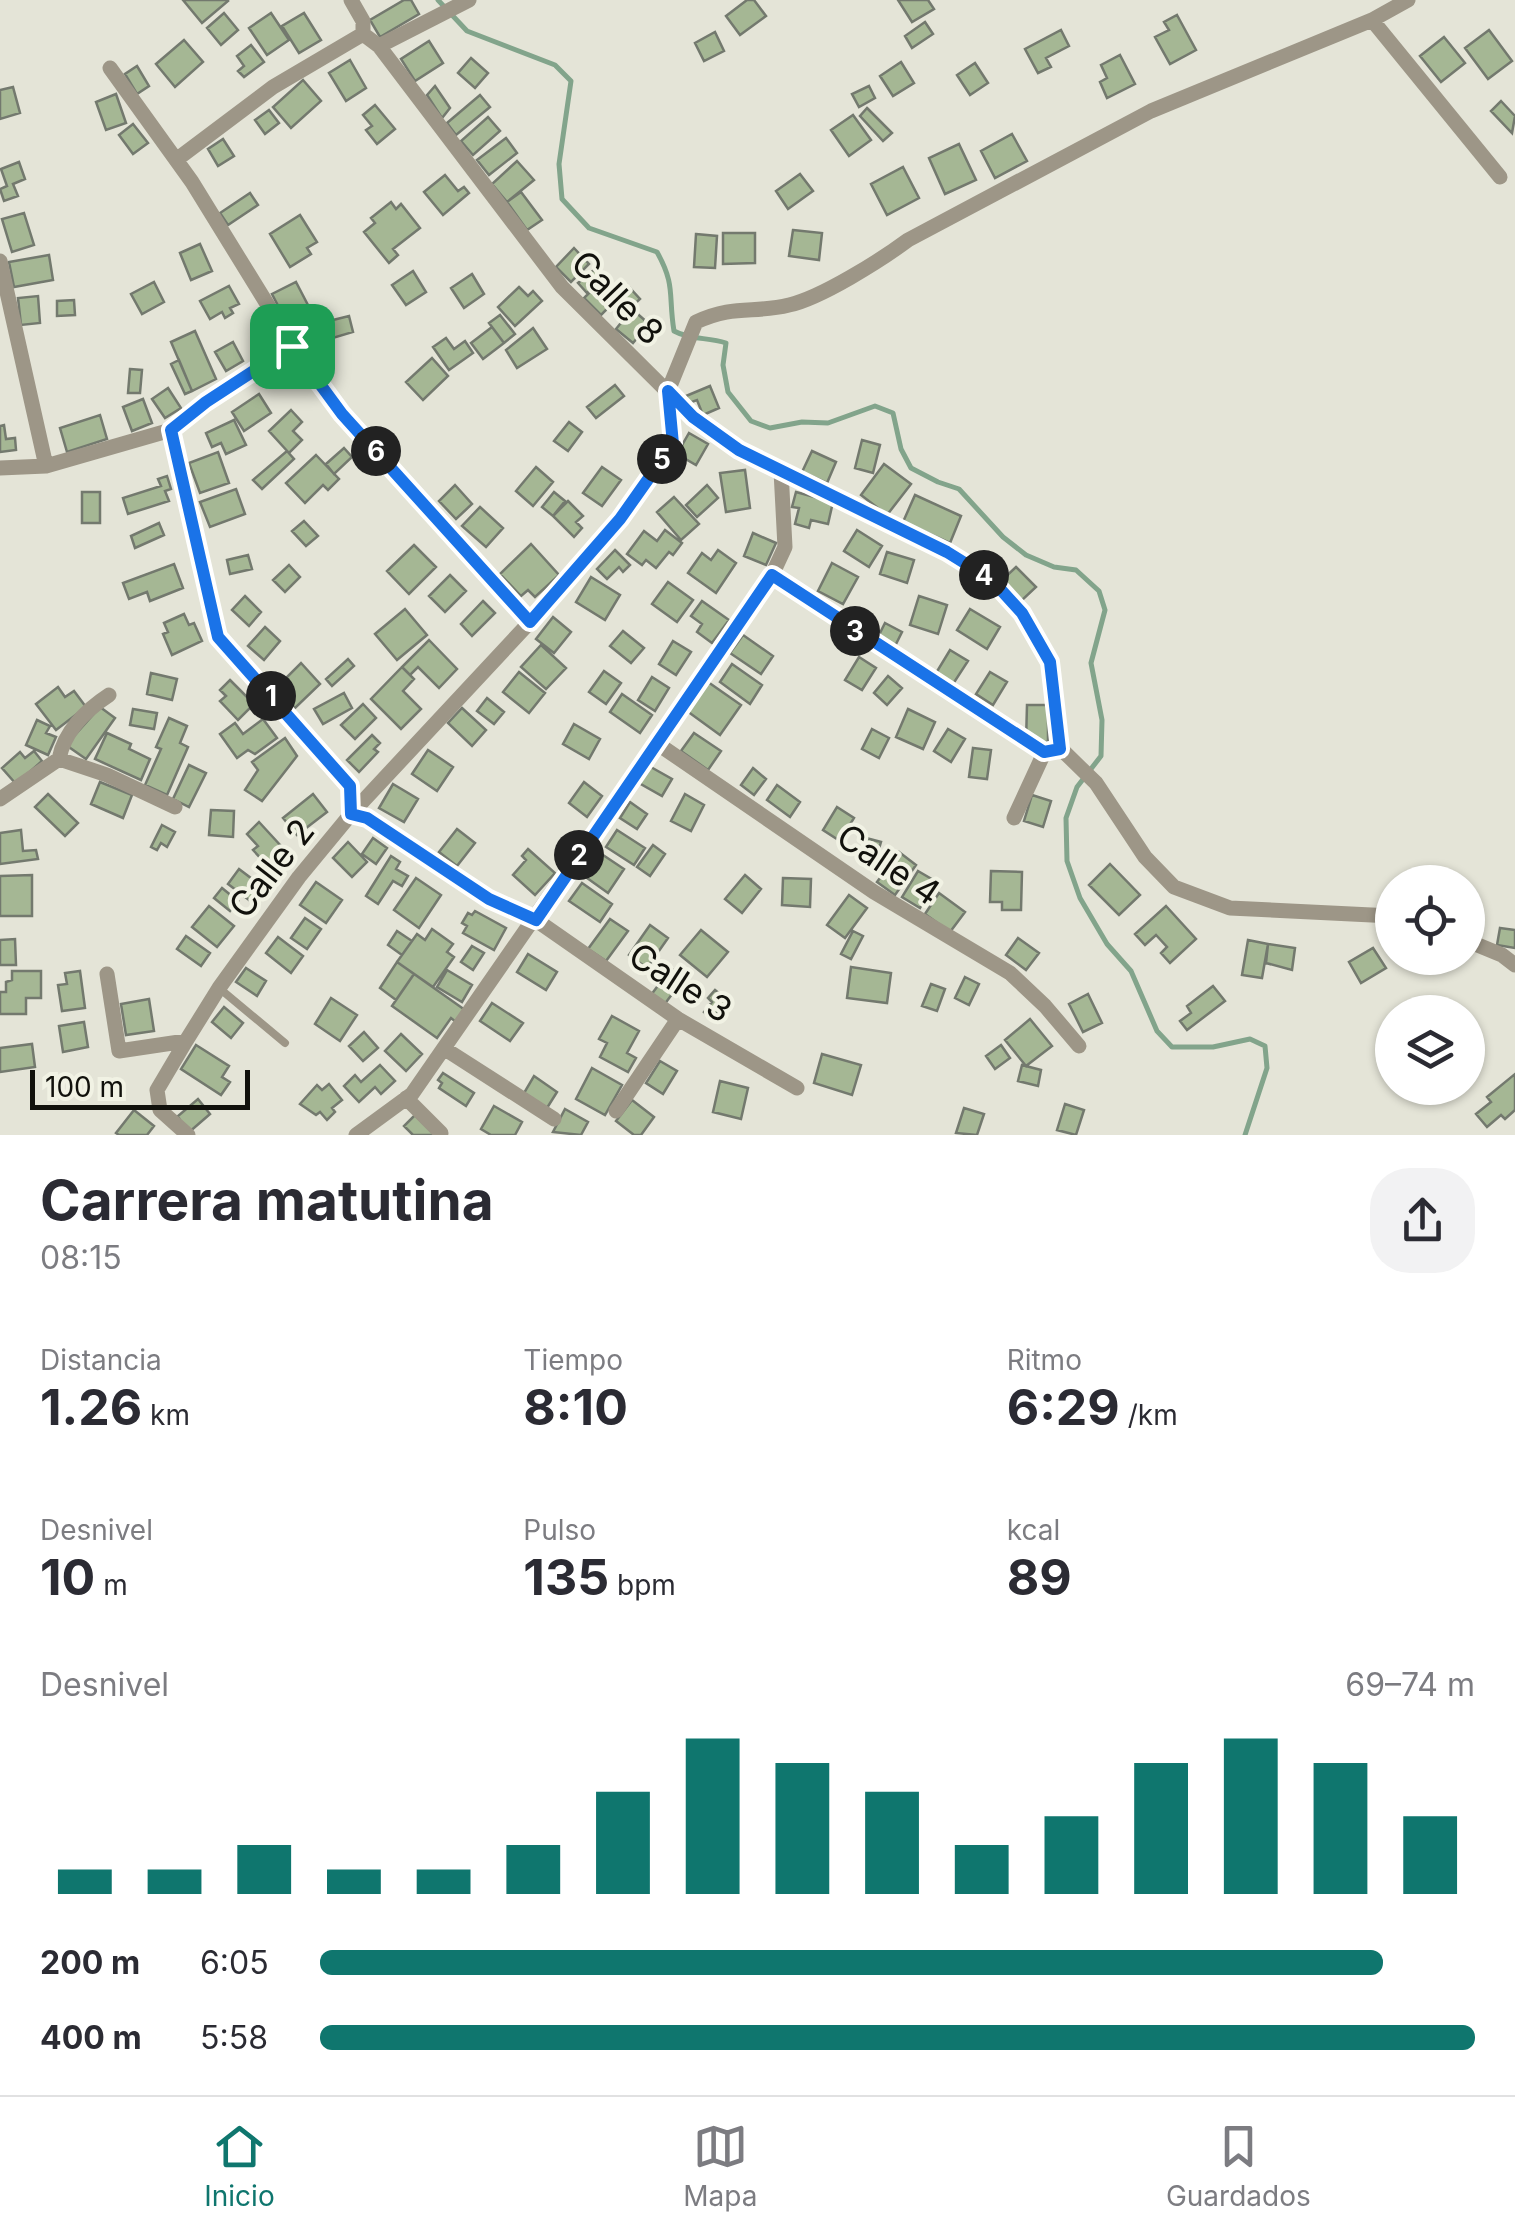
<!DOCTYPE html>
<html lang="es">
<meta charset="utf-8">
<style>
body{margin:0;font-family:Inter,sans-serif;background:#f2f2f3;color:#2b2b33;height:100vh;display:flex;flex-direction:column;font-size:38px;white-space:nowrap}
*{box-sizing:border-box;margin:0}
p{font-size:32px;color:#7c7c81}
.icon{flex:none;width:55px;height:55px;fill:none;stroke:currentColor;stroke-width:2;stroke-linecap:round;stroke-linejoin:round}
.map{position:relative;height:1135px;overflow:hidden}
.sheet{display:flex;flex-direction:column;background:#fff;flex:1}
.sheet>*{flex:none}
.buttons{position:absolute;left:1375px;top:865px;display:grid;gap:20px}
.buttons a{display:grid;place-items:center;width:110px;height:110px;border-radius:50%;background:#fff;box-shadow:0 2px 8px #0004;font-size:50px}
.scale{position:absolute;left:30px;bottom:25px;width:220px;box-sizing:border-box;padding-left:10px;border:5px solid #11110c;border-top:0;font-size:28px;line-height:35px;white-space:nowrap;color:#11110c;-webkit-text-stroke:8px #f1f2e4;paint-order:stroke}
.pin{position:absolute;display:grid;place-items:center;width:85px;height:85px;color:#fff;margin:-42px;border-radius:20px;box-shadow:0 5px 15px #0006}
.km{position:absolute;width:50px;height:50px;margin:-25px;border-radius:50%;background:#222;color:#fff;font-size:28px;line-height:50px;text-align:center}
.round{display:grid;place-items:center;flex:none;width:105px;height:105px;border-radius:40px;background:#f2f2f3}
.headline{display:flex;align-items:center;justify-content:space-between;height:170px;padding:0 40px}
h1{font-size:55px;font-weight:700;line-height:75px}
.metrics{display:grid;grid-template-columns:repeat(3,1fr);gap:15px;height:170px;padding:10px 40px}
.metrics div{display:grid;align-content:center}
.metrics b{font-size:50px;font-weight:700}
.metrics small{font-size:28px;font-weight:400}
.metrics p{font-size:28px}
.chart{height:280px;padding:20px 40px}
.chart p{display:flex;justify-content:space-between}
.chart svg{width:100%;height:180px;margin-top:10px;stroke:#0f766e;stroke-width:6}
ul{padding:0 40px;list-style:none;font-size:32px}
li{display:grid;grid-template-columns:160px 120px 1fr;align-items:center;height:75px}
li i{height:25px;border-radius:12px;background:#0f766e}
.dock{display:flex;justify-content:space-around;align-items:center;height:140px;border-top:2px solid #e1e1e2;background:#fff;font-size:28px;color:#7c7c81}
.dock a{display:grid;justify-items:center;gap:5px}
.dock .current{color:#0f766e}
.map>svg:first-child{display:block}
</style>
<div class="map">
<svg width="1515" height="1135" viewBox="0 0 1515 1135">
<rect width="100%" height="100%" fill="#e4e4d7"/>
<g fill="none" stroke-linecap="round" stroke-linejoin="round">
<path stroke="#82a48b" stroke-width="5" d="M438 0 467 31 555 65 571 81 559 164 562 199 589 228 657 252C676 286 668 295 674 331 690 340 708 337 726 343L723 365 728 392 751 421 770 428 802 422 828 423 875 406 893 413 901 449 911 468 938 482 959 489 1003 537 1026 555 1054 567 1076 570 1099 591 1105 610 1091 663 1102 720 1101 756 1077 787 1066 818 1067 861 1080 898 1107 944 1131 971 1157 1031 1172 1047H1213L1250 1039 1265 1046 1267 1068 1245 1135"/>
</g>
<path fill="#a5b794" stroke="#73796e" stroke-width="2.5" d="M183 0H227L228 1 202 23Z
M404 0H411L419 14 380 37 370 20Z
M747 0H754L766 16 740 35 726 16Z
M898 0H928L934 9 912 22Z
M224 13 238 30 221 45 207 28Z
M271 13 289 40 267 55 249 28Z
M304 13 321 40 299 53 282 26Z
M1177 15 1196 50 1170 64 1155 37 1169 30 1164 22Z
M925 22 933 34 912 48 905 36Z
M1061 30 1069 46 1046 58 1051 67 1038 73 1025 49Z
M1489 30 1512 61 1488 79 1465 48Z
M715 32 724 51 704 61 695 43Z
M1444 37 1465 63 1441 82 1420 56Z
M184 40 203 62 175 87 156 64Z
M429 41 443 63 415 81 401 59Z
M251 45 264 62 244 77 238 71 244 66 237 56Z
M1120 55 1135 84 1107 98 1100 82 1107 78 1101 65Z
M471 58 488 73 475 88 458 73Z
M350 60 366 88 346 101 329 73Z
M901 62 914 83 893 96 880 76Z
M975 63 988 83 970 95 957 75Z
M137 66 149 86 137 94 125 74Z
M303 80 321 101 291 128 273 107Z
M435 86 450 108 442 118 427 95Z
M869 86 875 98 859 107 852 94Z
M13 87 20 113 0 119V90Z
M116 94 126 123 106 130 96 102Z
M480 95 490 107 456 135 447 123Z
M1501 101 1515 116 1512 133 1491 111Z
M375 105 395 129 377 144 366 130 372 126 363 115Z
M867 108 892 133 883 141 860 116Z
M269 110 279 123 265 134 255 120Z
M853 115 871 140 849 156 831 130Z
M488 117 500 131 473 155 461 141Z
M133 124 148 143 133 154 119 135Z
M1012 134 1027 161 995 178 981 151Z
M506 138 517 153 489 175 477 160Z
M223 139 234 156 218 166 208 149Z
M959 144 976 180 945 194 929 158Z
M517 161 534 180 507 202 492 184Z
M19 162 25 179 13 184 18 196 4 201 0 189 7 186 1 169Z
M903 167 919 198 887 215 871 184Z
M800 174 813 191 788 209 776 191Z
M445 175 458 191 464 187 469 193 443 215 424 192Z
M521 192 542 220 527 230 507 202Z
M250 193 258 205 228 225 220 213Z
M391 202 396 209 401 204 420 228 393 249 398 255 389 263 364 232 375 223 371 218Z
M24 213 34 245 12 252 2 219Z
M300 215 317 242 307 248 311 254 290 267 270 234Z
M793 230 822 233 819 260 789 256Z
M723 233H755V263L723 264Z
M696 234 717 236 715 268 694 267Z
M200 244 212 271 191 280 180 253Z
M574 248 589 264 571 282 556 267Z
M49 255 53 280 14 287 9 262Z
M595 269 603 279 587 293 578 283Z
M413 271 426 292 406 305 392 285Z
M472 274 484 294 464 308 451 288Z
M154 282 164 302 142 314 131 294Z
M296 282 310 309 286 321 272 294Z
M229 286 239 304 230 308 233 313 225 318 222 312 210 319 200 301Z
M596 286 613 303 601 315 584 298Z
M519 287 528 296 533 291 542 301 515 326 498 307Z
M630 288 640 299 622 316 613 304Z
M38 296 40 323 21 325 18 298Z
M74 300 75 315 57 316V301Z
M632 309 649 324 633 343 616 329Z
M500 315 515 334 504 343 489 323Z
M349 316 353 332 326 340 321 323Z
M492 327 504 343 483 359 471 343Z
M533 328 547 349 517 368 506 350Z
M195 331 216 379 192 391 171 342Z
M446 338 454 349 465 341 473 353 449 370 433 347Z
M233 342 243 361 226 371 215 352Z
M432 358 448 376 423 400 406 382Z
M179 360 192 391 185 394 171 364Z
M130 369 142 370 140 393H128Z
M615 385 624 396 596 418 587 407Z
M710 386 719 408 703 415 697 400 689 403 686 396Z
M168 388 181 408 165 418 152 399Z
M259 394 271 413 244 431 232 412Z
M143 399 152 423 132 431 123 407Z
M291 410 302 422 293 431 302 440 289 453 269 431Z
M100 415 107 439 67 452 60 428Z
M234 420 246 445 226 454 221 443 212 447 206 433Z
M569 422 582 432 568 451 554 441Z
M4 425 6 439 15 438 16 450 0 452V426Z
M689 433 708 444 696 465 677 454Z
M862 440 880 445 873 473 855 468Z
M344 448 352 457 334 474 326 464Z
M287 451 294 459 262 489 253 480Z
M812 451 836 462 827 483 802 472Z
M218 452 229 483 200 493 189 463Z
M316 455 339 479 328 490 323 485 305 503 286 483Z
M884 464 911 484 887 515 861 495Z
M536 467 553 482 533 506 516 491Z
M602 467 621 480 602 506 583 493Z
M745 470 750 508 726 512 720 473Z
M167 476 171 489 165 491 169 501 128 514 123 498 161 486 158 479Z
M455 485 472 504 456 519 439 501Z
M707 485 718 498 697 517 686 505Z
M236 489 245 514 210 527 200 502Z
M82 492H100V523H82Z
M554 492 565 501 553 516 542 507Z
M796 492 833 502 828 524 811 520 809 528 795 524 799 508 792 507Z
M915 495 961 516 950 543 903 522Z
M674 497 699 524 681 540 657 512Z
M568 501 583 516 576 522 582 528 574 537 553 516Z
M480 507 503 528 486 547 462 526Z
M304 521 318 536 306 546 292 531Z
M159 523 164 535 135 548 131 536Z
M665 530 682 543 673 555 669 552 656 568 646 560 642 565 627 554 644 531 657 541Z
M857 530 882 546 869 567 844 551Z
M753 533 776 543 766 565 744 556Z
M531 544 559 575 535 597 528 590 521 596 500 574Z
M414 545 436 567 409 594 387 571Z
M615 550 630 565 623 572 619 567 607 579 597 569Z
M718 550 736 563 716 593 688 573 702 553 711 560Z
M887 552 914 560 907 583 880 574Z
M248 555 252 569 230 574 227 560Z
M832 563 858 577 843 604 818 591Z
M174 564 183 588 150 601 147 592 129 599 123 583Z
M289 565 300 577 285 592 273 580Z
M1016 567 1036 587 1020 602 1001 581Z
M450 575 466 591 445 612 429 596Z
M591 577 620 595 605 620 576 602Z
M668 582 693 600 677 622 652 604Z
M245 596 261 612 249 626 232 610Z
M919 596 947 605 938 634 910 625Z
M483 601 495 613 472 636 461 624Z
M702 601 729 620 712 643 697 632 702 624 691 616Z
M405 609 427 635 397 660 375 634Z
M970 609 1000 627 987 649 957 630Z
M184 614 189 625 194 623 202 641 172 655 163 634 168 632 164 623Z
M553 617 571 632 554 653 536 639Z
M885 623 902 632 893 650 876 641Z
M265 627 280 641 264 660 248 646Z
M623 631 644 648 631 663 610 646Z
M743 635 773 656 761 674 730 653Z
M429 640 457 669 439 688 418 667 410 675 402 667Z
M673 641 691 652 676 675 659 664Z
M541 645 566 668 546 689 521 667Z
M950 650 968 661 953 684 936 673Z
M859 657 876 668 862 690 845 680Z
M348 659 354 666 332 686 326 679Z
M301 663 320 684 295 708 276 688Z
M732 664 762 685 750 704 720 682Z
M402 667 414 679 403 691 421 709 401 729 371 699Z
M604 671 621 683 606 704 589 692Z
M519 672 545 693 529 713 503 692Z
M990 672 1007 682 993 705 976 694Z
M151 673 177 679 172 700 147 694Z
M888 676 902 688 887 705 874 693Z
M652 677 669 688 655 711 638 700Z
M230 680 254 704 238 720 220 701 226 696 220 690Z
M708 682 741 705 720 735 687 711Z
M58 687 65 697 74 691 86 707 56 730 36 704Z
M344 693 352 708 323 724 314 709Z
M622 694 652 715 640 733 610 712Z
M487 698 504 712 494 724 477 711Z
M363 704 376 718 355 739 341 725Z
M1027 705H1048V742H1026Z
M100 707 115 718 86 759 66 745Z
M462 708 486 730 472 746 448 723Z
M133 709 157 713 154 729 130 725Z
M908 709 935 722 923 749 896 737Z
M169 718 187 726 180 743 188 747 167 795 145 785 161 749 156 747Z
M263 719 277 738 255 754 248 750 237 758 220 734 235 723 243 734Z
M37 720 50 726 46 733 56 737 48 755 26 745Z
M574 724 600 739 589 759 563 744Z
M872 729 889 738 879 758 862 749Z
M948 729 965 739 951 762 934 751Z
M107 733 131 744 129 749 150 759 141 780 95 759Z
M694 733 721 751 708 770 681 751Z
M372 735 380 743 374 749 378 752 359 772 347 760Z
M285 738 297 756 262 801 245 790 258 770 252 762Z
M973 748 991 750 987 779 969 777Z
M428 750 453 767 437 791 412 774Z
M34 751 42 761 16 784 2 768 20 752 25 758Z
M189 765 206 773 189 807 173 799Z
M649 766 672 779 662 796 639 783Z
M753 768 766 779 754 795 741 785Z
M100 782 132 795 123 818 91 804Z
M584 782 602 796 587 817 569 803Z
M393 784 418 799 404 822 379 808Z
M777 785 800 802 790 817 767 800Z
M48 794 78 823 65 836 35 807Z
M313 794 327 812 297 835 283 818Z
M685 794 704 805 691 831 671 821Z
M1032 795 1051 801 1043 827 1024 821Z
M630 802 647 814 637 829 620 818Z
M837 807 854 818 840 841 823 830Z
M211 810 234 811 233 837 209 835Z
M259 822 292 858 275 874 253 850 258 846 247 834Z
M162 825 175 832 167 847 161 843 157 850 151 847Z
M457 829 475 843 457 866 439 852Z
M21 830 23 851 36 850 38 859 0 864V833Z
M617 830 645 848 634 865 606 847Z
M373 838 387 848 376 864 362 854Z
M866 838 881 842 876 859 861 854Z
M348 842 367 862 352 877 333 858Z
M653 845 665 854 650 876 637 867Z
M528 849 555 873 535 895 513 875 526 860 522 856Z
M899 852 916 865 895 895 877 882Z
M603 855 624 869 608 893 587 878Z
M391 856 400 862 396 869 408 876 402 886 393 881 378 904 366 896Z
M1110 864 1140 895 1119 915 1089 885Z
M239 869 264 888 253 903 228 884Z
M918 871 935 881 920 908 902 897Z
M991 871 1022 872 1021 910H1002V902H990Z
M32 875V916H0V876Z
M745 875 761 889 742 913 725 899Z
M416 878 441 895 419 928 394 910Z
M783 878 811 879 810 907 782 905Z
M316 882 342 900 326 923 300 905Z
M582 883 612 904 600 922 569 901Z
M222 888 238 901 230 911 214 898Z
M939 893 965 912 950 932 925 914Z
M849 895 867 908 845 938 827 925Z
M209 906 234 926 217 947 192 927Z
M1166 906 1196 939 1170 963 1161 953 1167 947 1156 935 1145 945 1135 934Z
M475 911 506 928 494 950 463 933 467 926 462 923 468 913 472 915Z
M305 918 321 929 307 949 291 938Z
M610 919 628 931 606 961 588 949Z
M650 925 668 938 647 968 629 955Z
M1500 928 1515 930V948L1497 945Z
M432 929 453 944 447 952 454 957 433 987 397 962 417 934 425 940Z
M701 930 728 952 707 977 680 955Z
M397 931 412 941 402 955 388 945Z
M853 931 863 936 851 959 841 954Z
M186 936 210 953 201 966 177 949Z
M278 937 303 956 291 973 266 953Z
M1018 938 1039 953 1026 970 1006 955Z
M15 939 16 965H0V940Z
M1248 940 1268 944 1262 978 1242 975Z
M1268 944 1295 948 1292 970 1266 963Z
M472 946 484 953 473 970 461 962Z
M1373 948 1386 968 1361 983 1349 962Z
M528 954 557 972 546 990 517 972Z
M397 962 414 974 396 1000 380 988Z
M851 967 891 973 887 1003 847 998Z
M246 968 266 981 257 996 236 982Z
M671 968 684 978 664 1005 651 995Z
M447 970 472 985 462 1002 437 987Z
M12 971H41V998H26V1014H0V992H6V982L12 980Z
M80 971 85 1008 62 1011 58 985 67 984 65 973Z
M414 974 465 1010 456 1022 451 1018 437 1038 392 1006Z
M965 977 979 984 969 1005 955 998Z
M931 984 945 989 937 1011 922 1006Z
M1213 986 1225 1001 1187 1030 1180 1021 1191 1013 1187 1006Z
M715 990 727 1000 712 1019 704 1012 712 1002 708 998Z
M1088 994 1102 1023 1083 1032 1069 1004Z
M331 998 357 1015 340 1041 315 1024Z
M149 999 154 1031 126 1035 121 1004Z
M492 1003 523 1023 510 1041 480 1021Z
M224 1007 243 1023 231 1038 212 1022Z
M612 1016 639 1031 627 1053 636 1058 628 1072 600 1057 607 1043 599 1039Z
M1030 1019 1052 1046 1026 1066 1005 1040Z
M84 1022 88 1047 63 1052 59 1026Z
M364 1032 378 1048 363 1061 349 1046Z
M401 1034 422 1054 406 1071 385 1051Z
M32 1044 35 1067 0 1072V1048Z
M196 1045 229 1066 222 1077 230 1082 221 1095 181 1069Z
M1001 1045 1010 1058 995 1069 986 1056Z
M822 1054 861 1065 852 1095 814 1083Z
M660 1061 677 1071 663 1094 646 1083Z
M380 1065 395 1081 381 1094 375 1087 359 1102 344 1086 355 1075 361 1082Z
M1022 1065 1041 1070 1038 1086 1018 1081Z
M592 1068 622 1085 605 1115 576 1099Z
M443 1073 474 1093 466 1106 439 1088 442 1083 438 1080Z
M1515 1074V1110L1505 1119 1501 1115 1487 1127 1476 1114 1491 1102 1487 1097Z
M534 1076 557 1092 547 1108 524 1093Z
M720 1081 748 1088 741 1119 713 1112Z
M329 1084 342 1100 332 1108 335 1112 327 1120 320 1112 316 1115 300 1104 317 1085 322 1090Z
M198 1099 210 1114 187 1134 178 1116Z
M632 1100 654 1117 641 1135H634L616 1121Z
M1065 1104 1084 1110 1076 1135 1057 1130Z
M494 1106 522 1122 515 1135H491L481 1129Z
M964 1108 984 1114 977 1135 956 1133Z
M565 1109 588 1122 581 1135 553 1132Z
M134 1110 154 1126 147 1135H119L116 1133Z
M415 1115 435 1135H413L404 1126Z"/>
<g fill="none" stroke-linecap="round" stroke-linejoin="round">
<path stroke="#9d9687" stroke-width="8" d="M219 988 285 1043"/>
<path stroke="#9d9687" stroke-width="15" d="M351 0 363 21V34
M1372 20 1500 177
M363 34 379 46 562 287 693 417 739 450 947 552 992 580 1022 613 1050 661 1061 749
M379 46 469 0
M110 68 192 182 293 346 342 414 530 622
M176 160 273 87 363 34
M0 261 46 466
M171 430 218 637 350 786 351 814 367 818 489 899 536 920 678 1019 797 1088
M0 468 46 466 171 430 206 402 293 346
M772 575 1044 753 1061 749
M655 742 874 892 1010 973 1045 1006 1079 1046
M1061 749 1096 783 1145 857 1174 887 1230 908 1392 916
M59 759C64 732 86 710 109 695
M0 799 59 759 107 775 175 807
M1014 818 1044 753
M1468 941 1502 955 1515 965
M107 974 119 1051 186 1041
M445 1049 554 1119
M406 1098 441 1133
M616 1111 678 1019
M188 1135 160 1110 157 1090 186 1041 219 988 299 877 351 814 530 622 620 519 673 444 668 391 696 322C735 304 753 314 789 305 821 298 881 260 908 240L1151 111 1372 20 1408 0
M356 1135 412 1094 772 575 785 547 781 471"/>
</g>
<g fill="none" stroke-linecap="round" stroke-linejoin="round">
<g stroke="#fff" stroke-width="20">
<path id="route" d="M292 346 342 414 530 622 620 519 673 444 668 391 693 417 739 450 947 552 992 580 1022 613 1050 662 1060 749 1044 752 772 575 536 920 489 899 367 818 351 814 350 786 218 637 171 430 206 402Z"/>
</g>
<use href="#route" stroke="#1a73e8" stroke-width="12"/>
</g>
<g text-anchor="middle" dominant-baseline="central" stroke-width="8" stroke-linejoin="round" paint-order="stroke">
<g font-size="35" fill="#11110c" stroke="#f1f2e4">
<text transform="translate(618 297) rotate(46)">Calle 8</text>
<text transform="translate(889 864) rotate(34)">Calle 4</text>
<text transform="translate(271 868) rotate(-52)">Calle 2</text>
<text transform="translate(681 982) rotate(33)">Calle 3</text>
</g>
</g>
</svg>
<div class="buttons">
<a><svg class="icon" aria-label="locate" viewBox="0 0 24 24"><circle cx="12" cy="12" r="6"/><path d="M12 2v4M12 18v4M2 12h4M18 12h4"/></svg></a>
<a><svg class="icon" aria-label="layers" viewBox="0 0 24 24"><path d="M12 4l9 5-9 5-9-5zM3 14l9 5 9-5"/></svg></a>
</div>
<div class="scale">100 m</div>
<div class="pin" style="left:292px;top:346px;background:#1e9e55"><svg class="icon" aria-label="arrive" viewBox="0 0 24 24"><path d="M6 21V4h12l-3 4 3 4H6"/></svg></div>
<b class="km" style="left:271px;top:696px">1</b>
<b class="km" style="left:579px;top:855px">2</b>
<b class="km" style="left:855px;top:631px">3</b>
<b class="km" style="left:984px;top:575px">4</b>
<b class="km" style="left:662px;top:459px">5</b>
<b class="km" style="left:376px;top:451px">6</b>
</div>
<section class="sheet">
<div class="headline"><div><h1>Carrera matutina</h1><p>08:15</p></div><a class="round"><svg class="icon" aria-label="share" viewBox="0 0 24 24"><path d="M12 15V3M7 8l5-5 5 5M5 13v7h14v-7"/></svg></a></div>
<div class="metrics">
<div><p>Distancia</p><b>1.26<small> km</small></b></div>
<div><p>Tiempo</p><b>8:10</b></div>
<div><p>Ritmo</p><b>6:29<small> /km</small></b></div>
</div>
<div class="metrics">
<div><p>Desnivel</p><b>10<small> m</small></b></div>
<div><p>Pulso</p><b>135<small> bpm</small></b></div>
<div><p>kcal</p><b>89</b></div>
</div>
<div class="chart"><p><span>Desnivel</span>69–74 m</p>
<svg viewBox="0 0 160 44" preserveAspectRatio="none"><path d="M5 44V38M15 44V38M25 44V32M35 44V38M45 44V38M55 44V32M65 44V19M75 44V6M85 44V12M95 44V19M105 44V32M115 44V25M125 44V12M135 44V6M145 44V12M155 44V25"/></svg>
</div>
<ul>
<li><b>200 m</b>6:05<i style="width:92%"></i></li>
<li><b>400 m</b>5:58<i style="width:100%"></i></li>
</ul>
</section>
<nav class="dock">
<a class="current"><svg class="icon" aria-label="home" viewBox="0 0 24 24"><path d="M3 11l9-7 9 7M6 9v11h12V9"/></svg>Inicio</a>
<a><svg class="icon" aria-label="map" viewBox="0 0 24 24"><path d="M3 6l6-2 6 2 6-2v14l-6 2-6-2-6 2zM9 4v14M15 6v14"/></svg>Mapa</a>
<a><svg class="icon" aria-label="saved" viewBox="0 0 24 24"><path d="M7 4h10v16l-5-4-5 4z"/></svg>Guardados</a>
</nav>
